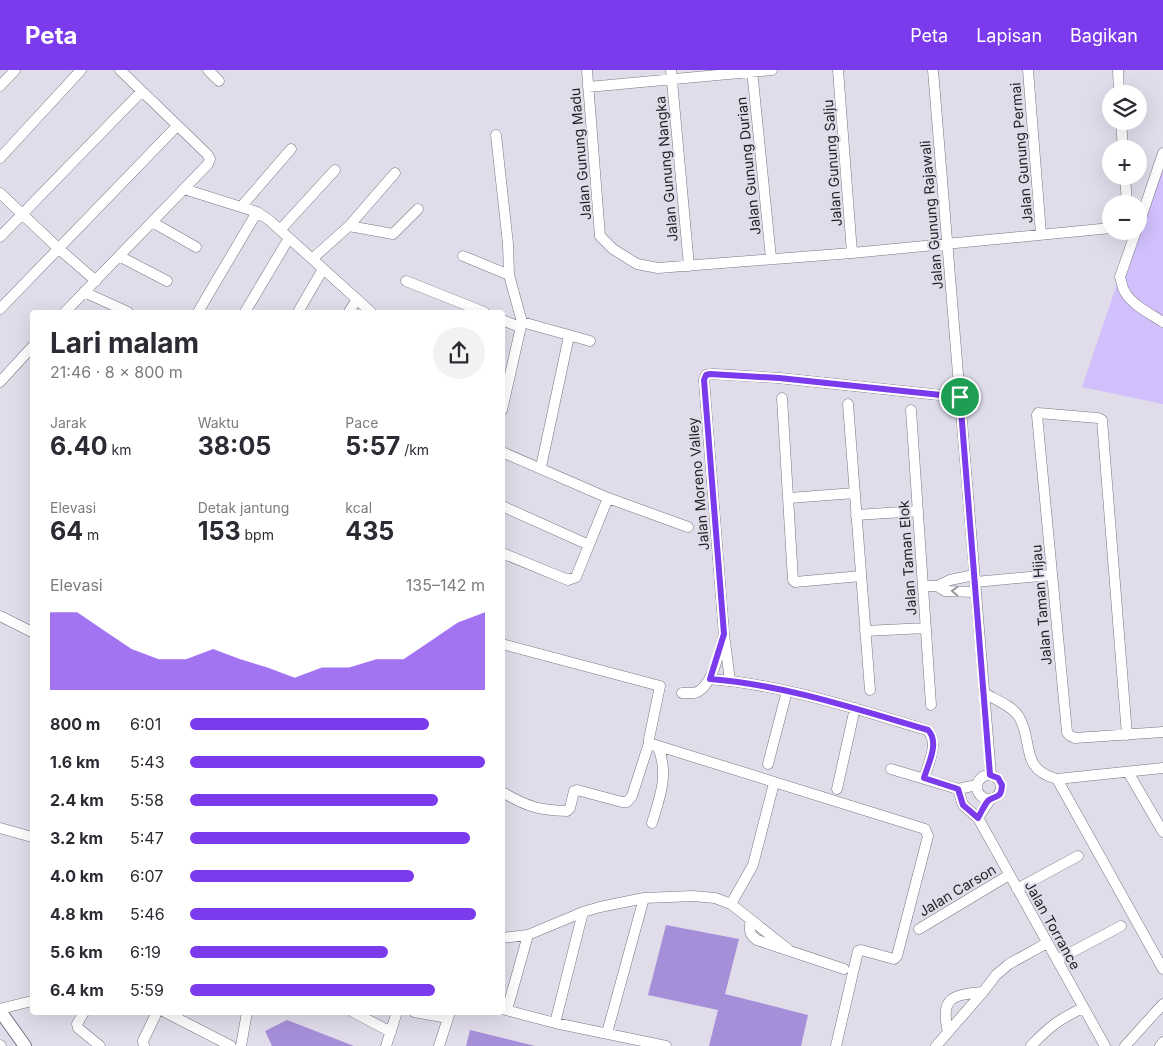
<!DOCTYPE html>
<html lang="id">
<meta charset="utf-8">
<style>
body{margin:0;font-family:Inter,sans-serif;background:#f2f2f3;color:#2b2b33;height:100vh;display:flex;flex-direction:column;font-size:19px;white-space:nowrap}
*{box-sizing:border-box;margin:0}
p{font-size:16px;color:#7c7c81}
.icon{flex:none;width:28px;height:28px;fill:none;stroke:currentColor;stroke-width:2;stroke-linecap:round;stroke-linejoin:round}
.map{position:relative;flex:1;overflow:hidden}
.panel{position:absolute;left:30px;top:240px;width:475px;height:705px;display:flex;flex-direction:column;background:#fff;border-radius:5px;box-shadow:0 5px 20px #0002}
.panel>*{flex:none}
.controls{position:absolute;left:1102px;top:15px;display:grid;gap:10px}
.controls a{display:grid;place-items:center;width:45px;height:45px;border-radius:50%;background:#fff;box-shadow:0 5px 20px #0002;font-size:25px}
.pin{position:absolute;display:grid;place-items:center;width:42px;height:42px;color:#fff;margin:-21px;border:2px solid #fff;border-radius:50%;box-shadow:0 1px 5px #0007}
.round{display:grid;place-items:center;flex:none;width:52px;height:52px;border-radius:26px;background:#f2f2f3}
.headline{display:flex;align-items:center;justify-content:space-between;height:85px;padding:0 20px}
h1{font-size:28px;font-weight:700;line-height:38px}
.stats{display:grid;grid-template-columns:repeat(3,1fr);gap:8px;height:85px;padding:5px 20px}
.stats div{display:grid;align-content:center}
.stats b{font-size:25px;font-weight:700}
.stats small{font-size:14px;font-weight:400}
.stats p{font-size:14px}
.chart{height:140px;padding:10px 20px}
.chart p{display:flex;justify-content:space-between}
.chart svg{width:100%;height:90px;margin-top:5px;fill:#7c3aed;opacity:.7}
ul{padding:0 20px;list-style:none;font-size:16px}
li{display:grid;grid-template-columns:80px 60px 1fr;align-items:center;height:38px}
li i{height:12px;border-radius:6px;background:#7c3aed}
header{display:flex;align-items:center;gap:30px;box-sizing:border-box;height:70px;padding:0 25px;background:#7c3aed;color:#fff}
header strong{font-size:24px}
nav{display:flex;gap:28px;margin-inline-start:auto;font-size:18px}
.map>svg:first-child{display:block}
</style>
<header>
<strong>Peta</strong>
<nav><a>Peta</a><a>Lapisan</a><a>Bagikan</a></nav>
</header>
<div class="map">
<svg width="1163" height="976" viewBox="0 0 1163 976">
<rect width="100%" height="100%" fill="#e0dcea"/>
<path fill="#d1c0fc" d="M1163 79V334L1082 317Z"/>
<path fill="#a68fd9" d="M666 855 739 869 725 924 808 945 801 976H709L718 940 648 925Z
M287 950 354 976H272L265 961Z
M470 960 535 976H466Z"/>
<g fill="none" stroke-linecap="round" stroke-linejoin="round">
<g stroke="#797682" stroke-width="11">
<path id="minor" d="M208 0 219 11
M587 0 600 166 613 179 637 194 658 198 852 183 1111 158
M671 0 689 196
M752 0 771 188
M838 0 852 183
M933 0 991 705
M1028 0 1041 164
M1118 0 1119 24
M0 16 15 0
M588 17 772 0
M1121 51 1123 79
M496 65 508 174 509 205 522 252 502 340
M0 88 81 0
M1125 106 1127 134
M184 119 257 142 269 150 371 242
M0 123 58 178 96 211
M241 137 291 79
M152 152 196 177
M1139 154 1163 83
M349 156 393 164 418 139
M280 160 335 100
M1136 161 1120 207C1122 212 1122 218 1125 222 1132 235 1151 244 1163 252
M0 167 142 21
M119 186 167 211
M463 186 509 205
M312 189 349 156 395 103
M406 211 484 242
M84 222 128 242
M0 239 177 56
M65 242 208 94 210 89 207 84 120 0
M198 242 257 142
M245 242 289 168
M298 242 323 199
M349 242 357 229
M502 250 520 257
M522 252 590 271
M0 312 32 277
M782 328 793 510 795 512 861 506
M848 334 870 620
M911 340 931 635
M502 382 608 428 688 457
M541 397 569 266
M789 428 855 423
M502 436 589 475
M856 445 918 441
M502 483 568 510 576 507 608 428
M975 512 1051 505
M923 516H937L950 510 974 505
M937 516 945 521 975 522
M0 546 32 562
M865 561 926 558
M502 574 660 616 649 669V673L925 759 928 766 897 886 894 889 861 880 858 881 836 976
M710 609C785 615 856 639 927 660 940 672 928 694 924 708
M730 611 724 564 704 310 706 305 714 304 779 308 959 327
M682 623C686 623 691 623 694 623 712 619 719 582 723 568
M984 623C994 629 1013 636 1019 647 1034 672 1019 699 1057 709L1163 899
M1127 665 1102 350 1098 348 1038 343 1037 345 1067 662 1069 665 1075 668 1163 662
M768 694 787 621
M891 699 958 719 977 715
M1128 702 1163 762
M977 717a12 12 0 1 1 24 0a12 12 0 1 1-24 0Z
M1057 709 1163 698
M837 719 855 638
M958 719 963 735 978 748 990 730
M502 722C528 737 538 740 567 741L570 738 574 721 577 720 622 732H627L632 726 649 673
M978 748 1105 976
M652 753C660 727 669 704 658 677
M0 758 32 767
M1017 819 1078 786
M731 834 753 795 774 713
M751 850C749 859 749 865 757 870L844 899
M919 859 1009 805
M502 868 528 865 583 842 600 837 644 828 693 826 715 828 731 834 789 880
M1057 890 1121 856
M0 939 32 931
M502 939 555 953 666 976
M507 940 528 865
M84 942 77 954 78 958 100 976
M165 942 231 976
M353 942 391 962
M414 942 448 948
M555 953 583 842
M948 962C940 927 952 925 983 922
M607 963 644 828
M0 975 1 976
M144 976 143 971 157 942
M241 976 247 942
M386 976 397 942
M439 976 450 942
M936 976 983 922 996 905 1009 894 1047 873
M1031 976C1049 957 1059 949 1083 938
M1125 976 1163 934
M1160 976 1163 972"/>
</g>
<g stroke="#797682" stroke-width="14">
<path id="tertiary" d="M0 941 25 976"/>
</g>
<use href="#minor" stroke="#fff" stroke-width="10"/>
<use href="#tertiary" stroke="#fff" stroke-width="12"/>
</g>
<defs><path id="oneway-chevron" d="M-2-3.5L2.5 0L-2 3.5" fill="none" stroke-width="1.6" stroke-linecap="round" stroke-linejoin="round" transform="scale(1.25)"/></defs>
<use stroke="#9a9a9c" href="#oneway-chevron" transform="translate(955 521) rotate(-178)"/>
<g fill="none" stroke-linecap="round" stroke-linejoin="round">
<g stroke="#fff" stroke-width="10">
<path id="route" d="M710 304 779 308 960 327 990 705 998 708 1002 715C1001 729 997 725 989 730 985 733 981 743 978 748L963 735 958 719 924 708C928 694 940 672 928 660 856 639 785 615 710 609L724 564 704 310 706 305Z"/>
</g>
<use href="#route" stroke="#7c3aed" stroke-width="6"/>
</g>
<g text-anchor="middle" dominant-baseline="central" stroke-width="4" stroke-linejoin="round" paint-order="stroke">
<g font-size="14" fill="#1f1e22" stroke="#e0dcea">
<text transform="translate(1021 83) rotate(-95)">Jalan Gunung Permai</text>
<text transform="translate(580 84) rotate(-95)">Jalan Gunung Madu</text>
<text transform="translate(832 93) rotate(-94)">Jalan Gunung Salju</text>
<text transform="translate(748 96) rotate(-96)">Jalan Gunung Durian</text>
<text transform="translate(666 99) rotate(-95)">Jalan Gunung Nangka</text>
<text transform="translate(931 145) rotate(-95)">Jalan Gunung Rajawali</text>
<text transform="translate(698 414) rotate(-95)">Jalan Moreno Valley</text>
<text transform="translate(907 488) rotate(-94)">Jalan Taman Elok</text>
<text transform="translate(1041 535) rotate(-95)">Jalan Taman Hijau</text>
<text transform="translate(957 820) rotate(-31)">Jalan Carson</text>
<text transform="translate(1053 855) rotate(61)">Jalan Torrance</text>
</g>
</g>
</svg>
<div class="controls">
<a><svg class="icon" aria-label="layers" viewBox="0 0 24 24"><path d="M12 4l9 5-9 5-9-5zM3 14l9 5 9-5"/></svg></a>
<a>+</a>
<a>−</a>
</div>
<div class="pin" style="left:960px;top:327px;background:#1e9e55"><svg class="icon" aria-label="arrive" viewBox="0 0 24 24"><path d="M6 21V4h12l-3 4 3 4H6"/></svg></div>
<section class="panel">
<div class="headline"><div><h1>Lari malam</h1><p>21:46 · 8 × 800 m</p></div><a class="round"><svg class="icon" aria-label="share" viewBox="0 0 24 24"><path d="M12 15V3M7 8l5-5 5 5M5 13v7h14v-7"/></svg></a></div>
<div class="stats">
<div><p>Jarak</p><b>6.40<small> km</small></b></div>
<div><p>Waktu</p><b>38:05</b></div>
<div><p>Pace</p><b>5:57<small> /km</small></b></div>
</div>
<div class="stats">
<div><p>Elevasi</p><b>64<small> m</small></b></div>
<div><p>Detak jantung</p><b>153<small> bpm</small></b></div>
<div><p>kcal</p><b>435</b></div>
</div>
<div class="chart"><p><span>Elevasi</span>135–142 m</p>
<svg viewBox="0 0 160 44" preserveAspectRatio="none"><path d="M0 44V6L10 6L20 15L30 24L40 29L50 29L60 24L70 29L80 33L90 38L100 33L110 33L120 29L130 29L140 20L150 11L160 6V44z"/></svg>
</div>
<ul>
<li><b>800 m</b>6:01<i style="width:81%"></i></li>
<li><b>1.6 km</b>5:43<i style="width:100%"></i></li>
<li><b>2.4 km</b>5:58<i style="width:84%"></i></li>
<li><b>3.2 km</b>5:47<i style="width:95%"></i></li>
<li><b>4.0 km</b>6:07<i style="width:76%"></i></li>
<li><b>4.8 km</b>5:46<i style="width:97%"></i></li>
<li><b>5.6 km</b>6:19<i style="width:67%"></i></li>
<li><b>6.4 km</b>5:59<i style="width:83%"></i></li>
</ul>
</section>
</div>
